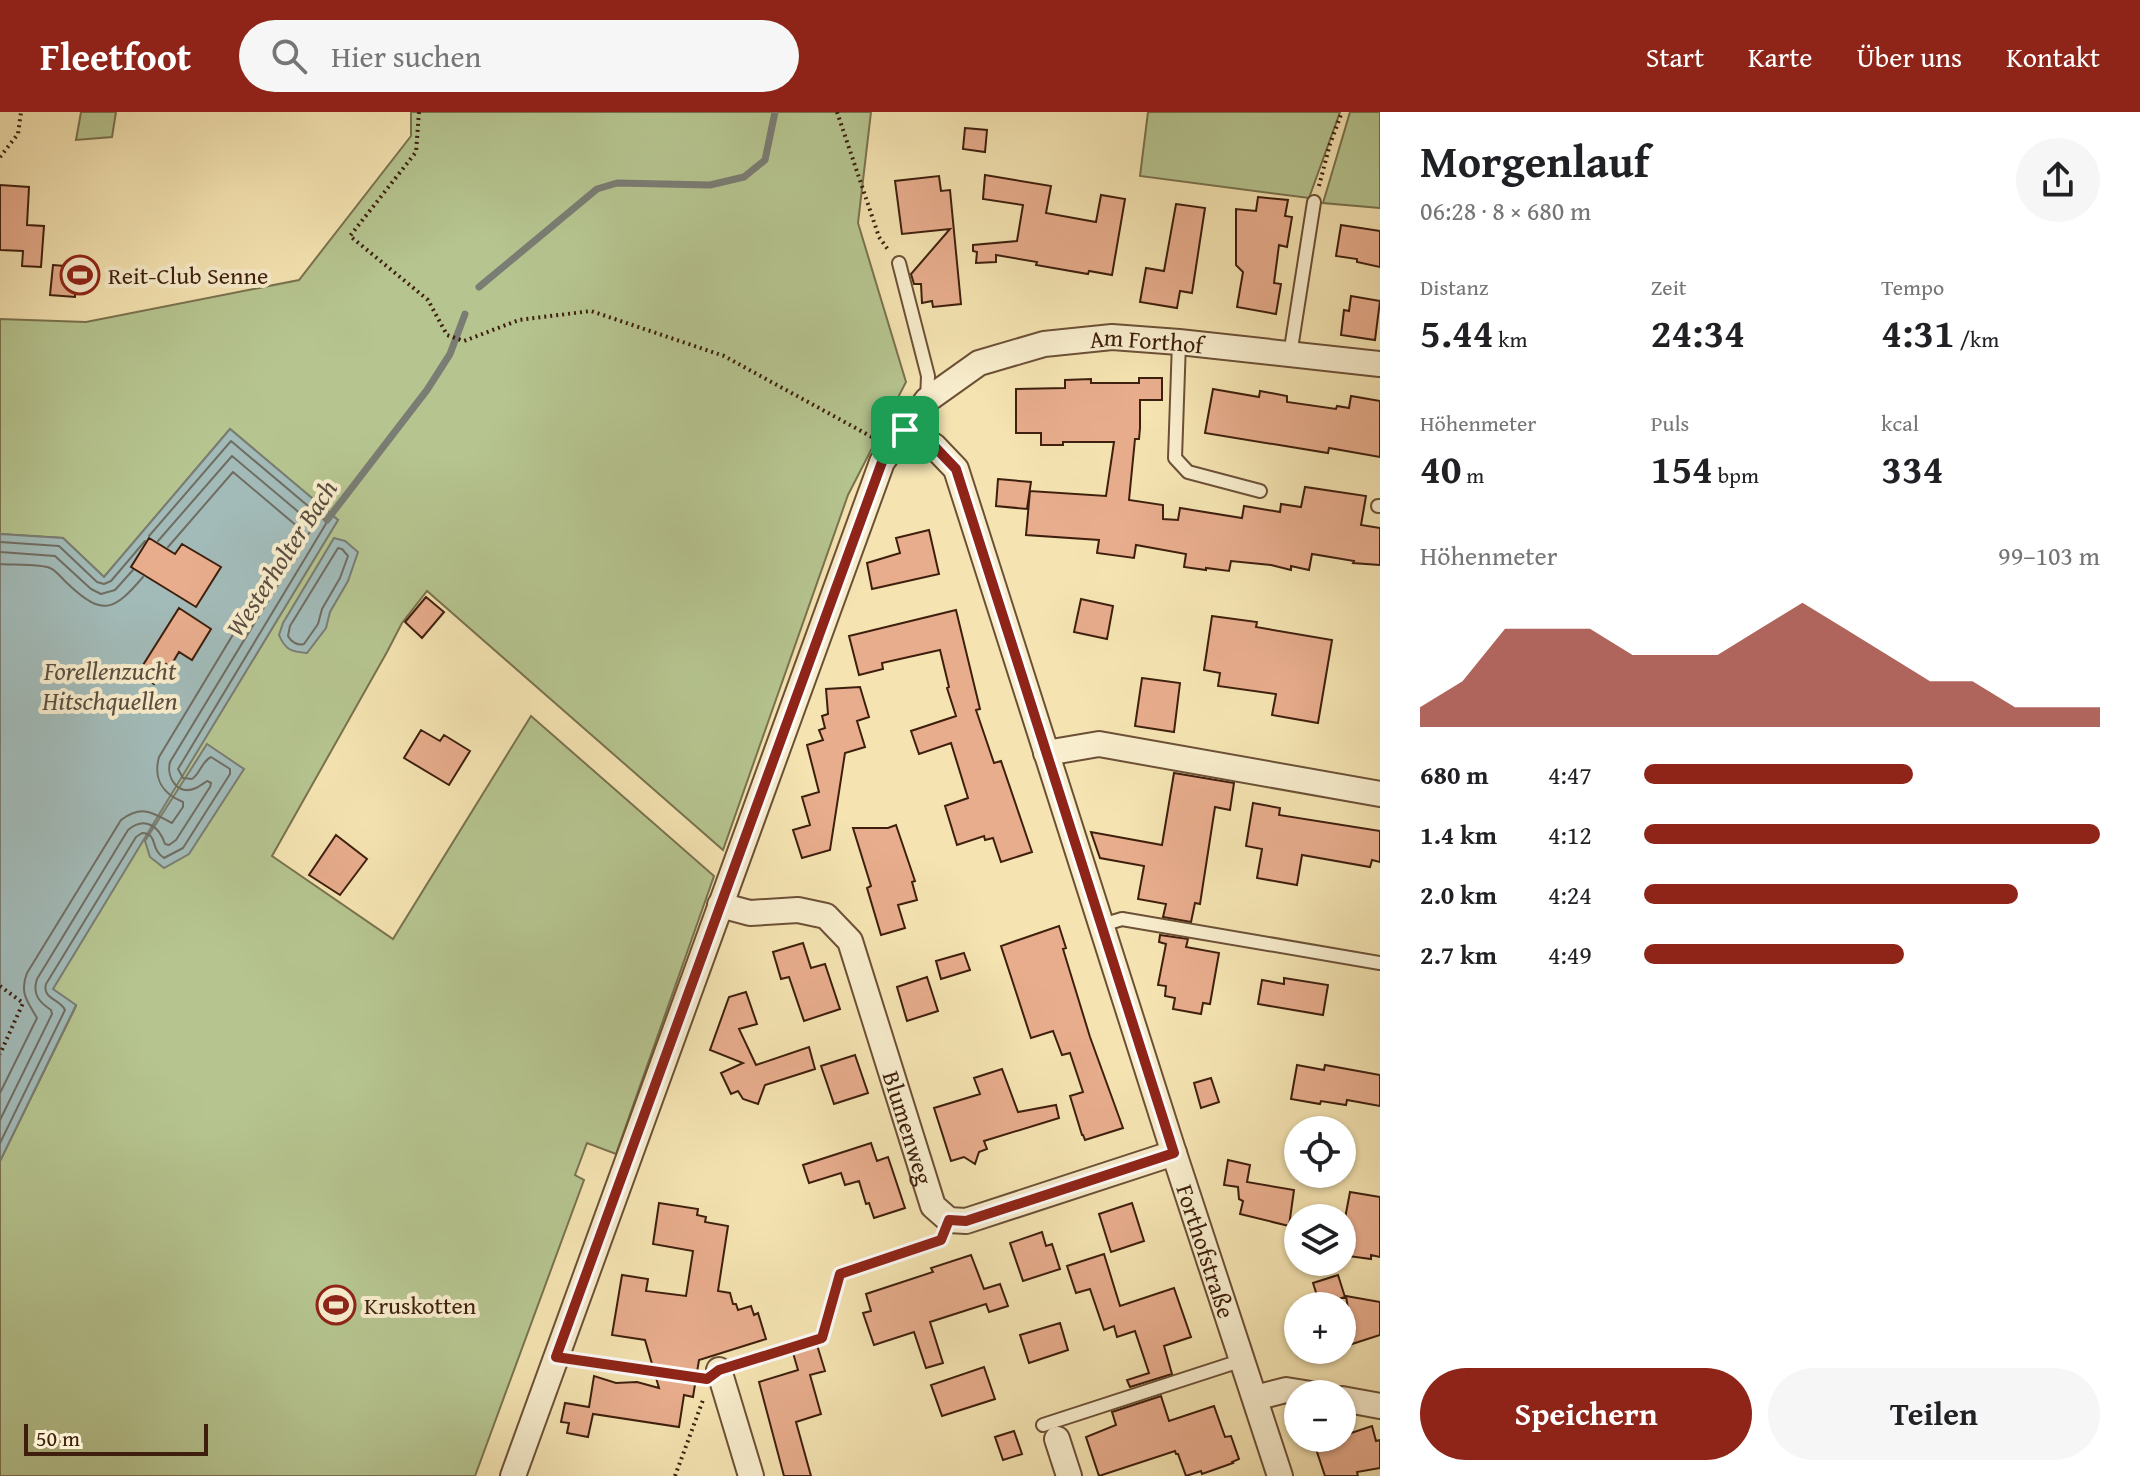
<!DOCTYPE html>
<html lang="de">
<meta charset="utf-8">
<style>
body{margin:0;font-family:"Gentium Book Plus",serif;background:#f6f6f6;color:#202124;height:100vh;display:flex;flex-direction:column;font-size:30px;white-space:nowrap}
*{box-sizing:border-box;margin:0}
p{font-size:26px;color:#757577}
.icon{flex:none;width:44px;height:44px;fill:none;stroke:currentColor;stroke-width:2;stroke-linecap:round;stroke-linejoin:round}
.map{position:relative;flex:1;overflow:hidden}
.drawer{display:flex;flex-direction:column;background:#fff;width:760px}
.drawer>*{flex:none}
.controls{position:absolute;left:1284px;top:1004px;display:grid;gap:16px}
.controls a{display:grid;place-items:center;width:72px;height:72px;border-radius:50%;background:#fff;box-shadow:0 2px 6px #0004;font-size:40px}
.scale{position:absolute;left:24px;bottom:20px;width:184px;box-sizing:border-box;padding-left:8px;border:4px solid #3e1f0d;border-top:0;font-size:22px;line-height:28px;white-space:nowrap;color:#3e1f0d;-webkit-text-stroke:6px #f8edcd;paint-order:stroke}
.pin{position:absolute;display:grid;place-items:center;width:68px;height:68px;color:#fff;margin:-34px;border-radius:16px;box-shadow:0 4px 12px #0006}
.round{display:grid;place-items:center;flex:none;width:84px;height:84px;border-radius:42px;background:#f6f6f6}
.head{display:flex;align-items:center;justify-content:space-between;height:136px;padding:0 40px}
h1{font-size:44px;font-weight:700;line-height:60px}
.figures{display:grid;grid-template-columns:repeat(3,1fr);gap:12px;height:136px;padding:8px 40px}
.figures div{display:grid;align-content:center}
.figures b{font-size:40px;font-weight:700}
.figures small{font-size:22px;font-weight:400}
.figures p{font-size:22px}
.chart{height:224px;padding:16px 40px}
.chart p{display:flex;justify-content:space-between}
.chart svg{width:100%;height:144px;margin-top:8px;fill:#8f2418;opacity:.7}
.button{display:flex;gap:16px;margin-top:auto;padding:16px 40px}
.button a{flex:1;height:92px;border-radius:48px;background:#8f2418;color:#fff;font-size:32px;font-weight:700;line-height:92px;text-align:center}
.button a+a{background:#f6f6f6;color:#202124}
ul{padding:0 40px;list-style:none;font-size:26px}
li{display:grid;grid-template-columns:128px 96px 1fr;align-items:center;height:60px}
li i{height:20px;border-radius:10px;background:#8f2418}
header{display:flex;align-items:center;gap:48px;box-sizing:border-box;height:112px;padding:0 40px;background:#8f2418;color:#fff}
header strong{font-size:38px}
nav{display:flex;gap:44px;margin-inline-start:auto;font-size:28px}
.search{width:560px;height:72px;background:#f6f6f6;display:flex;align-items:center;gap:20px;box-sizing:border-box;padding:0 28px;border-radius:44px;color:#757577;font-size:30px}
main{display:flex;flex:1;min-height:0}
.map>svg:first-child{display:block}
</style>
<header>
<strong>Fleetfoot</strong>
<div class="search"><svg class="icon" aria-label="search" viewBox="0 0 24 24"><circle cx="10" cy="10" r="6"/><path d="M15 15l6 6"/></svg>Hier suchen</div>
<nav><a>Start</a><a>Karte</a><a>Über uns</a><a>Kontakt</a></nav>
</header>
<main>
<div class="map">
<svg width="1380" height="1364" viewBox="0 0 1380 1364">
<rect width="100%" height="100%" fill="#f5e4b2"/>
<filter id="stains"><feTurbulence type="fractalNoise" baseFrequency=".0025" numOctaves="4"/><feColorMatrix values="0 0 0 0 .2 0 0 0 0 .09 0 0 0 0 .02 0 0 0 .5 -.17"/></filter>
<radialGradient id="worn" r=".72"><stop offset=".6" stop-color="#630" stop-opacity="0"/><stop offset="1" stop-color="#630" stop-opacity=".3"/></radialGradient>
<path fill="#b6c590" stroke="#7a724e" stroke-width="2" d="M81 0H116L112 25 76 28Z
M411 0H871L858 111 906 270 848 383 723 738 427 479 402 511 387 540 272 744 393 827 531 604 714 764 616 1042 587 1031 575 1063 584 1068 475 1364H0V1049L76 894 52 877 338 408 230 317 104 465 63 426 0 422V207L86 210 299 168 411 24Z
M1148 0H1340L1309 86 1140 64Z
M1350 0H1380V96L1323 91Z"/>
<path fill="#a2bbb9" stroke="#7a7d74" stroke-width="2" d="M230 317 338 408 53 877 76 893 0 1049V422L63 426 104 465Z
M334 426 345 429 358 440 348 469 330 500 326 516 307 541C292 540 285 538 279 523L283 511Z
M207 632 244 657 189 742 164 756 150 745 145 729Z"/>
<g fill="none" stroke-linecap="round" stroke-linejoin="round">
<path stroke="#706d63" stroke-width="2" d="M0 430 59 434 97 470 104 472 111 469 145 429
M338 436 342 437 348 444 340 466 322 497 318 512 304 532C298 534 291 530 288 524L290 514Z
M0 440 55 444 91 477 101 482 115 478 133 458
M0 452C11 453 42 452 50 456 56 458 63 468 68 472 103 505 114 499 143 465
M0 981 37 906C28 890 19 881 27 861L121 708C142 692 153 701 172 711L183 695V690C163 682 153 667 159 645L298 415 233 360 168 435
M0 1008 52 902 51 898C39 890 32 882 37 867L128 718C145 704 159 714 165 732L169 733 176 728 210 675 211 671 207 669C204 671 200 674 196 676 178 684 166 666 170 650L314 413 232 344 158 429
M0 1031 65 898C60 887 42 887 46 872L136 725 142 721C159 722 149 736 164 746L183 736 230 662V657L211 645C202 649 200 662 192 667L183 666 178 657 327 410 231 329 149 424"/>
<path stroke="#7a7d74" stroke-width="7" d="M479 175 597 77 617 71 710 73 744 65 765 48 775 0
M327 408 427 278 450 242 465 202"/>
</g>
<path fill="#e8ad8d" stroke="#3e1f0d" stroke-width="2" d="M965 16 987 18 985 40 963 37Z
M985 63 1051 74 1046 101 1096 110 1101 83 1125 87 1112 163 1089 159 1088 162 1036 153 1037 150 996 143V150L976 151 977 140 973 139V133L1017 129 1023 93 983 87Z
M939 64 941 79 950 78 961 192 933 195 932 189 922 191 921 172H914L911 162 950 117 902 122 895 69Z
M0 73 29 75 27 113 44 114 41 155 22 154 23 139 0 138Z
M1258 85 1288 88 1285 104 1292 105 1287 135 1279 133 1274 171 1281 172 1276 202 1237 195 1243 160 1236 153V97L1256 99Z
M1176 92 1205 96 1192 181 1180 179 1177 196 1140 190 1146 156 1164 159Z
M1341 113 1380 119V155L1357 150V147L1336 144Z
M53 153 76 155 75 185 50 183Z
M1351 184 1380 189 1375 228 1341 223 1344 198 1349 199Z
M1139 266H1162V288H1140V316L1139 327H1135L1129 388 1163 393V407L1178 408 1180 396 1242 406 1244 394 1280 400 1281 392 1301 395 1305 375 1366 384 1361 413 1380 416V453L1353 451 1354 449 1312 442 1309 458 1291 454V458L1271 453 1231 449 1229 459 1206 456V458L1184 455 1186 442 1136 433 1134 446 1097 441 1099 428 1026 423 1030 379 1106 384 1114 330H1063V333H1041V321H1016V277L1065 276V268L1091 267V271H1139Z
M1213 277 1259 285 1260 279 1287 284V290L1336 297 1337 294 1349 296 1351 284 1380 289V345L1329 336 1328 341 1205 321Z
M998 367 1031 370 1027 397 996 394Z
M929 418 939 462 872 477 867 451 900 441 896 426Z
M149 426 175 442 182 432 221 455 196 495 131 455Z
M426 485 444 500 422 526 405 510Z
M1081 487 1113 494 1107 527 1074 520Z
M179 496 211 517 192 548 179 540 170 555 166 552 154 572 138 561Z
M956 498 980 597 976 598 994 651 1001 649 1032 740 1001 750 993 726 985 728 984 724 957 733 945 694 968 686 951 631 919 642 911 619 956 604 947 576 949 575 940 538 882 551 883 557 859 563 849 524Z
M1212 504 1257 510 1256 515 1332 528 1318 611 1272 603 1276 582 1218 574 1220 561 1204 558Z
M1142 566 1180 571 1174 620 1135 614Z
M860 575 869 605 857 609 865 635 845 641 830 738 802 746 793 718 810 713 802 685 819 680 807 633 823 628 819 618 825 616 822 604 828 602 826 577Z
M421 618 440 629 444 623 470 639 449 673 404 646Z
M1174 661 1234 671 1230 698 1215 695 1200 792 1195 791 1191 810 1163 805 1166 792 1138 787 1144 754 1100 746 1091 720 1162 733Z
M1253 691 1280 696 1279 703 1380 719V750L1372 748 1370 755 1302 743 1297 773 1257 766 1262 737 1246 734Z
M896 713 915 769 912 770 917 788 898 793 905 816 881 823 867 776 871 774 853 716H888Z
M336 723 367 747 340 783 309 763Z
M1059 814 1066 836 1063 837 1090 925 1123 1016 1085 1028 1083 1023H1082L1070 984 1083 980 1070 941 1062 943 1053 919 1031 926 1001 834Z
M1160 823 1188 827 1186 835 1219 841 1210 892 1203 891 1201 902 1173 897 1175 886 1165 884 1166 874 1158 873 1166 832 1159 830Z
M803 831 811 856 825 852 840 897 804 909 789 865 781 867 773 840Z
M964 841 970 858 941 867 936 849Z
M927 865 938 899 907 909 897 875Z
M1284 866 1328 873 1323 903 1258 892 1262 868 1284 872Z
M746 880 757 912 739 917 756 953 809 935 815 957 765 973 758 992 743 987 738 979 731 982 721 961 743 951 710 938 729 885Z
M855 943 868 981 834 992 821 954Z
M1297 953 1324 958 1325 953 1380 963V994L1347 988 1346 993 1321 989 1320 992 1291 987Z
M1002 957 1018 1000 1056 993 1059 1006 984 1029 987 1037 979 1040 975 1052 964 1045 951 1049 934 996 980 982 974 966Z
M1211 966 1219 990 1201 996 1194 971Z
M871 1031 877 1049 888 1045 905 1096 874 1106 869 1091 866 1092 859 1069 845 1073 841 1061 809 1071 803 1053Z
M1228 1048 1250 1053 1247 1070 1294 1078 1289 1114 1240 1102 1243 1089 1239 1087 1238 1075 1224 1073Z
M1350 1080 1380 1085V1145L1371 1143V1147L1348 1144 1352 1119 1343 1117Z
M659 1091 698 1097 697 1103 706 1105 705 1110 728 1114 718 1179 730 1181 733 1192H736L738 1198 751 1194 754 1203 758 1201 766 1227 699 1248 693 1285 684 1283 679 1315 593 1302 588 1325 567 1321 569 1311 561 1310 565 1291 589 1295 594 1264 616 1271 637 1270 659 1276 645 1228 612 1223 622 1163 648 1167 646 1179 686 1184 693 1139 653 1132Z
M1132 1091 1144 1129 1111 1140 1099 1102Z
M1042 1120 1046 1134 1052 1132 1060 1157 1023 1169 1010 1131Z
M1104 1142 1120 1194 1174 1176 1191 1225 1164 1234 1172 1262 1130 1275 1127 1268 1149 1261 1135 1219 1117 1225 1114 1214 1104 1218 1090 1177 1076 1181 1067 1154Z
M971 1143 984 1177 1000 1172 1008 1194 989 1200 986 1192 930 1210 943 1251 926 1256 914 1220 874 1233 863 1201 871 1199 866 1182 933 1160 931 1156Z
M1338 1163 1345 1185 1320 1193 1313 1171Z
M1346 1184 1380 1190V1223L1346 1234 1350 1210Z
M1060 1211 1068 1238 1029 1251 1020 1223Z
M817 1233 825 1259 810 1263 821 1302 796 1310 811 1364H784L759 1270 798 1258 793 1241Z
M984 1255 995 1287 942 1304 931 1273Z
M1161 1284 1169 1309 1214 1294 1225 1325 1231 1324 1239 1347 1232 1350 1233 1351 1202 1362 1201 1359 1186 1364 1178 1342H1176L1175 1339 1099 1364 1086 1325 1116 1313 1112 1300Z
M1372 1314 1376 1329 1380 1328V1356L1357 1360 1358 1364H1325L1316 1337 1335 1326H1342V1324Z
M1014 1319 1022 1342 1003 1348 995 1325Z"/>
<g fill="none" stroke-linecap="round" stroke-linejoin="round">
<g stroke="#6c5036" stroke-width="16">
<path id="service" d="M899 151 928 264 927 288
M1179 230 1175 346 1188 360 1260 379
M1290 243 1314 90
M1378 394H1380
M1102 813 1122 807 1380 851
M1043 1313 1243 1248"/>
</g>
<g stroke="#6c5036" stroke-width="28">
<g id="minor">
<path id="s1" d="M905 318 934 334 956 357 1172 1035 1280 1364"/>
<path d="M1046 641 1099 632 1380 682"/>
<path id="s2" d="M720 793 750 801 798 798 826 804 850 829 933 1094 949 1108 966 1109 1174 1041"/>
<path d="M719 1258 751 1364"/>
<path d="M1255 1286 1286 1278 1311 1282"/>
<path d="M1342 1287 1380 1294"/>
<path d="M1057 1327 1069 1364"/>
<path id="s3" d="M513 1364 882 350 927 288 979 251 1044 232 1112 225 1179 230 1380 252"/>
</g>
</g>
<path stroke="#3e1f0d" stroke-width="4" stroke-dasharray="2 4" stroke-linecap="butt" d="M419 0 416 40 350 124 428 188 447 223 464 229 519 208 591 199 724 244 872 325
M837 0 879 125 889 139
M0 45 18 22 21 0
M1319 74 1330 32 1342 0
M0 874 23 891 0 942
M579 1248 697 1266
M742 1251 822 1226 840 1162 936 1129
M675 1364 703 1288"/>
<use href="#service" stroke="#f8edcd" stroke-width="12"/>
<use href="#minor" stroke="#f8edcd" stroke-width="24"/>
</g>
<g fill="none" stroke-linecap="round" stroke-linejoin="round">
<g stroke="#fff" stroke-width="16">
<path id="route" d="M905 318 934 334 956 357 1174 1041 966 1109 949 1108 941 1128 840 1162 822 1226 719 1258 707 1267 556 1245 882 350Z"/>
</g>
<use href="#route" stroke="#8f2418" stroke-width="10"/>
</g>
<defs>
<g id="stadium-ring" transform="scale(2)"><circle r="9.5" fill="#f8edcd" stroke="#8f2418" stroke-width="1.5"/><path d="M0-5a6.5 5 0 1 0 0 10a6.5 5 0 1 0 0-10ZM-3.5-1.8h7v3.6h-7Z" fill="#8f2418"/></g>
</defs>
<g fill-rule="evenodd">
<use href="#stadium-ring" x="80" y="163"/>
<use href="#stadium-ring" x="336" y="1193"/>
</g>
<g text-anchor="middle" dominant-baseline="central" stroke-width="8" stroke-linejoin="round" paint-order="stroke">
<g font-size="24" fill="#3e1f0d" stroke="#f8edcd" text-anchor="start">
<text x="108" y="163">Reit-Club Senne</text>
<text x="364" y="1193">Kruskotten</text>
</g>
<g font-size="24" fill="#3e1f0d" stroke="#f8edcd">
<text stroke="none"><textPath href="#s3" startOffset="1390">Am Forthof</textPath></text>
<text stroke="none"><textPath href="#s2" startOffset="338">Blumenweg</textPath></text>
<text stroke="none"><textPath href="#s1" startOffset="886">Forthofstraße</textPath></text>
</g>
<g font-size="26" font-style="italic" fill="#5c4e41" stroke="#f8edcd">
<text transform="translate(281 446) rotate(-57)">Westerholter Bach</text>
<text x="110" y="558">Forellenzucht<tspan x="110" dy="30">Hitschquellen</tspan></text>
</g>
</g>
<rect width="100%" height="100%" filter="url(#stains)"/>
<rect width="100%" height="100%" fill="url(#worn)"/>
</svg>
<div class="controls">
<a><svg class="icon" aria-label="locate" viewBox="0 0 24 24"><circle cx="12" cy="12" r="6"/><path d="M12 2v4M12 18v4M2 12h4M18 12h4"/></svg></a>
<a><svg class="icon" aria-label="layers" viewBox="0 0 24 24"><path d="M12 4l9 5-9 5-9-5zM3 14l9 5 9-5"/></svg></a>
<a>+</a>
<a>−</a>
</div>
<div class="scale">50 m</div>
<div class="pin" style="left:905px;top:318px;background:#1e9e55"><svg class="icon" aria-label="arrive" viewBox="0 0 24 24"><path d="M6 21V4h12l-3 4 3 4H6"/></svg></div>
</div>
<section class="drawer">
<div class="head"><div><h1>Morgenlauf</h1><p>06:28 · 8 × 680 m</p></div><a class="round"><svg class="icon" aria-label="share" viewBox="0 0 24 24"><path d="M12 15V3M7 8l5-5 5 5M5 13v7h14v-7"/></svg></a></div>
<div class="figures">
<div><p>Distanz</p><b>5.44<small> km</small></b></div>
<div><p>Zeit</p><b>24:34</b></div>
<div><p>Tempo</p><b>4:31<small> /km</small></b></div>
</div>
<div class="figures">
<div><p>Höhenmeter</p><b>40<small> m</small></b></div>
<div><p>Puls</p><b>154<small> bpm</small></b></div>
<div><p>kcal</p><b>334</b></div>
</div>
<div class="chart"><p><span>Höhenmeter</span>99–103 m</p>
<svg viewBox="0 0 160 44" preserveAspectRatio="none"><path d="M0 44V38L10 30L20 14L30 14L40 14L50 22L60 22L70 22L80 14L90 6L100 14L110 22L120 30L130 30L140 38L150 38L160 38V44z"/></svg>
</div>
<ul>
<li><b>680 m</b>4:47<i style="width:59%"></i></li>
<li><b>1.4 km</b>4:12<i style="width:100%"></i></li>
<li><b>2.0 km</b>4:24<i style="width:82%"></i></li>
<li><b>2.7 km</b>4:49<i style="width:57%"></i></li>
</ul>
<div class="button"><a>Speichern</a><a>Teilen</a></div>
</section>
</main>
